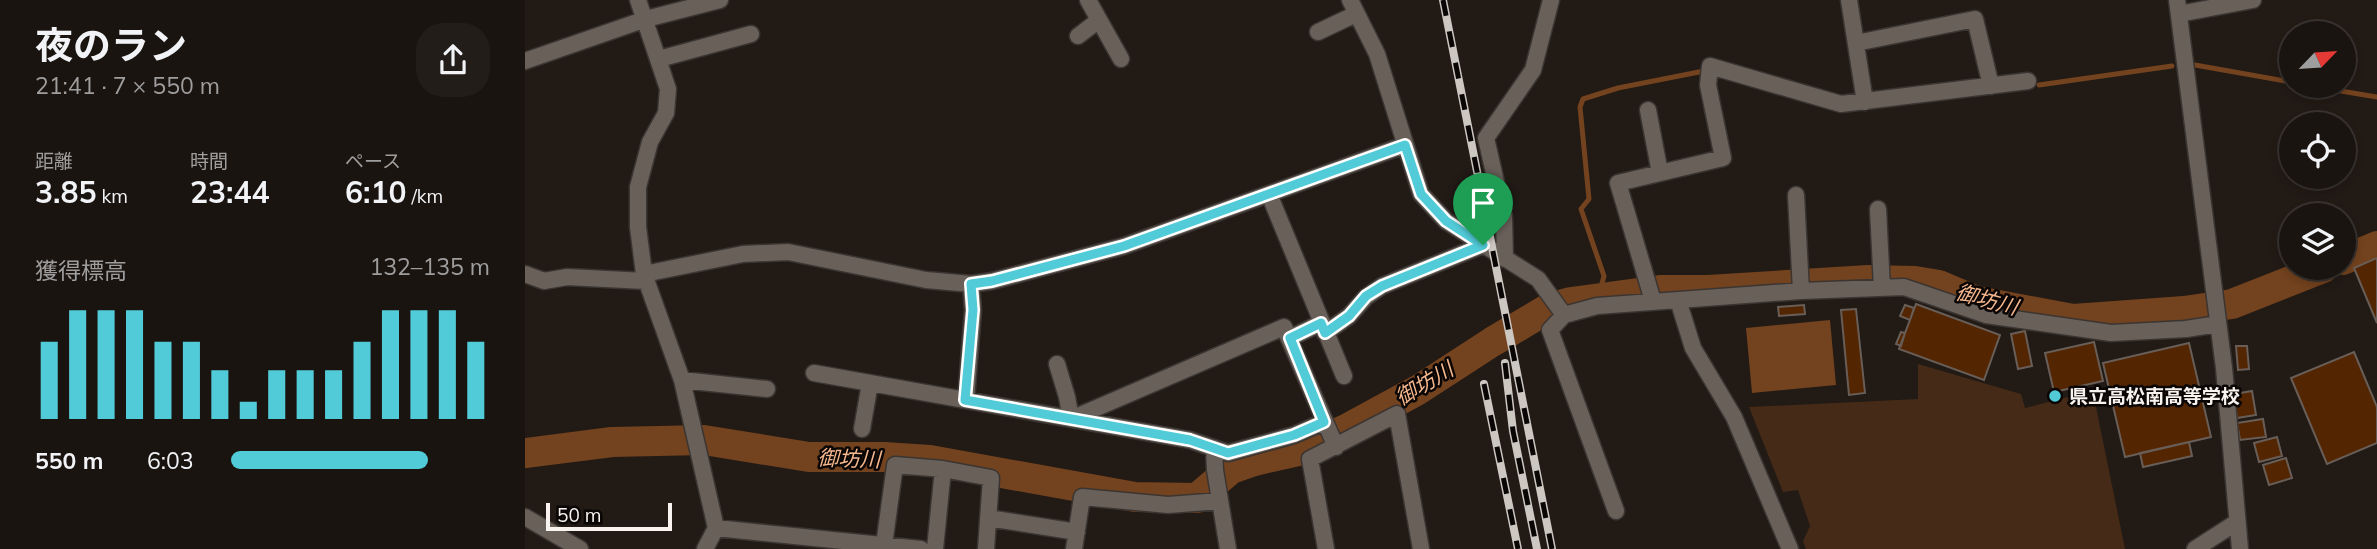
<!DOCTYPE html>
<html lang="ja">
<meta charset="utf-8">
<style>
body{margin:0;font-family:Mulish,"Noto Sans JP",sans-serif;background:#231d19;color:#f1f3f6;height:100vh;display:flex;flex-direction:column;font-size:26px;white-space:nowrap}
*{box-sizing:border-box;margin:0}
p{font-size:23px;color:#9f9e9f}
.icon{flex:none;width:38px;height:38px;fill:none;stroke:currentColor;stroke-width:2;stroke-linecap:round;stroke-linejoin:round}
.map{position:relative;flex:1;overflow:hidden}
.details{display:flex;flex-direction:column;background:#1a1410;width:525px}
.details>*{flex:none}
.needle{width:46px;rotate:65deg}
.fabs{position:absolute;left:1754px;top:21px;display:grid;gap:14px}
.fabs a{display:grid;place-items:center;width:77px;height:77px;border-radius:50%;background:#1a1410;box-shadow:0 4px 10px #0003,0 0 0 2px #383330;font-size:35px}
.scale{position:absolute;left:21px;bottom:18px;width:126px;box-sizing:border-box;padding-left:7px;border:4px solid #f9f3ef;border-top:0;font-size:19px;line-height:24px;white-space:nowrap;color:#f9f3ef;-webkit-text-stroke:5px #090605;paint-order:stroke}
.pin{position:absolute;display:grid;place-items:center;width:60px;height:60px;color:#fff;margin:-72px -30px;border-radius:50% 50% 50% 0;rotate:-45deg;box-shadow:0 0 7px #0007}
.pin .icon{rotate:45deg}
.round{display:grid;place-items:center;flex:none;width:74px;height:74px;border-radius:28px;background:#231d19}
.summary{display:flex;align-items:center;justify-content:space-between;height:119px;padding:0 35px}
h1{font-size:38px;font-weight:700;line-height:52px}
.metrics{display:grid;grid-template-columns:repeat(3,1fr);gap:10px;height:119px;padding:7px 35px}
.metrics div{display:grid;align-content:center}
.metrics b{font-size:30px;font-weight:700}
.metrics small{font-size:19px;font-weight:400}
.metrics p{font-size:19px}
.chart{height:196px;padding:14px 35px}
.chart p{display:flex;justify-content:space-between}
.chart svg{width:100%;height:126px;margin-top:7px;stroke:#52cbd8;stroke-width:6}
ul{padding:0 35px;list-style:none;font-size:23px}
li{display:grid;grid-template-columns:112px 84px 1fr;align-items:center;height:52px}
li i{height:18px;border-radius:9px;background:#52cbd8}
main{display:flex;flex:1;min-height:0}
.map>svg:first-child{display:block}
</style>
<main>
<section class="details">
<div class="summary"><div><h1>夜のラン</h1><p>21:41 · 7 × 550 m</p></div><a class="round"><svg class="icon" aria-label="share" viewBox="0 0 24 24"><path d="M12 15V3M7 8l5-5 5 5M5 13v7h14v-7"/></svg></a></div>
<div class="metrics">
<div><p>距離</p><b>3.85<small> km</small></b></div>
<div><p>時間</p><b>23:44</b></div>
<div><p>ペース</p><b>6:10<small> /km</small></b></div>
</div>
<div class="chart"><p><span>獲得標高</span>132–135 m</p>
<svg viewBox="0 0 160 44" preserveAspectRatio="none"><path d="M5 44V17M15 44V6M25 44V6M35 44V6M45 44V17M55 44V17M65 44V27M75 44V38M85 44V27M95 44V27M105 44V27M115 44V17M125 44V6M135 44V6M145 44V6M155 44V17"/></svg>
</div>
<ul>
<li><b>550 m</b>6:03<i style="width:76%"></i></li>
</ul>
</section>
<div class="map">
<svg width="1852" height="549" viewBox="0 0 1852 549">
<rect width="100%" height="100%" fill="#221a15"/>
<path fill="#452a17" d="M1393 364 1496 394 1500 408 1554 394 1571 407 1600 549H1281L1278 541 1285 526 1273 490 1258 492 1224 407 1393 399Z"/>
<path fill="#73421e" d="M1305 320 1311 385 1227 393 1221 328Z"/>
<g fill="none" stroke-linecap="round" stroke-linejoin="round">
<path stroke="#73421e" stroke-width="5" d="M1670 65 1766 82
M1514 85 1647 66
M1786 86 1852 97
M1073 298 1079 276 1056 209 1064 199 1055 107 1058 99 1093 88 1179 71"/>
<path stroke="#73421e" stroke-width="30" d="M1818 260 1852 246
M0 453 87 442 179 440 284 457H359L405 460 610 497 672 498 706 469 729 461 773 451 825 427 893 390 967 342 1024 308 1046 302 1135 290H1183L1343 280 1390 281 1414 285 1452 301 1548 319 1659 311 1707 304 1798 268"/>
</g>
<path fill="#532500" stroke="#685e57" stroke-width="2" d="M1852 258V323L1829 268Z
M1391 304 1475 335 1459 380 1374 349Z
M1279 305 1280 314 1254 316 1253 307Z
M1380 305 1389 308 1385 320 1375 316Z
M1331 309 1340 393 1324 395 1316 310Z
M1500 331 1507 366 1493 369 1486 334Z
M1376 332 1380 333 1376 346 1371 344Z
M1569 342 1578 381 1529 392 1520 353Z
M1664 343 1686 437 1600 457 1578 363Z
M1711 346H1722L1724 369 1713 370Z
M1829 352 1852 407V443L1802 464 1766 378Z
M1727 391 1731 415 1712 418 1709 394Z
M1738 419 1741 437 1715 440 1712 423Z
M1752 437 1757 456 1734 462 1729 443Z
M1664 442 1667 456 1618 467 1615 453Z
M1761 458 1767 478 1744 485 1738 465Z"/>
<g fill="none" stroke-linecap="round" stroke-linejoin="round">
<g stroke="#3b3532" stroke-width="19">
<path id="street" d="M113 0 143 89 141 113 125 142 113 187V227L119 274 157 380 191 528 180 549
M563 0 596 59
M825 0 852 54 896 194 921 221 1013 279 1039 315
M1324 0 1340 102
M1652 0 1699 368 1715 549
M1654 14 1728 0
M793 32 831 14
M553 36 574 20
M1331 43 1450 19 1466 86
M134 59 226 34
M0 61 121 19 195 0
M1123 110 1135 173
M744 194 819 376
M1271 195 1276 291
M1353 209 1357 288
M980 259 979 217 961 138 1008 70 1026 0
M0 274 19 281 42 277 120 281
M119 274 218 254 263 252 401 280 446 284 467 281 599 246 880 145
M1153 300 1168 348 1209 417 1265 549
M1128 301 1093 183 1198 158 1183 85 1185 66 1316 104 1503 81
M800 333 824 316 841 297 857 286 958 245
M765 338 796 323
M532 364 542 397 546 419 759 327 811 447
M289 373 665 440 703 453 769 435 799 422
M157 380 242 389
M441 400 448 310 446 284
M337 429 345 383
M689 448 690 470 703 549
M1091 511 1025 330 1039 315 1072 306 1276 291 1379 287 1461 315 1586 333 1661 329 1693 324
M0 517 55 549
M463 518 552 532
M191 528 396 549
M359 545 370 465 418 469 466 478 461 549
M410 549 418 469
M549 549 557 497 643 505 695 501
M801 549 785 459 872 414 896 549
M1670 549 1712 522"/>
</g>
<use href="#street" stroke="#6a605a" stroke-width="16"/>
<g stroke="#cdc7c2" stroke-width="8">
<path id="rail" d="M918 0 1027 549
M980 363 988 431 1012 549
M959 384 993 549"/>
</g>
<use href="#rail" stroke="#090605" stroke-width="5" stroke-dasharray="16" stroke-linecap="butt"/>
</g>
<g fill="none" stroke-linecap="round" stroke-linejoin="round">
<g stroke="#fff" stroke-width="14">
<path id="route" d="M880 145 896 194 921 221 958 245 857 286 841 296 824 316 800 333 796 323 765 338 799 422 769 435 703 453 665 440 440 400 448 310 446 284 467 281 599 246Z"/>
</g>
<use href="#route" stroke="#52cbd8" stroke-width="9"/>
</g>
<circle fill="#52cbd8" stroke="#090605" stroke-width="2.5" cx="1530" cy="396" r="7"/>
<g text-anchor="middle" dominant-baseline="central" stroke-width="5" stroke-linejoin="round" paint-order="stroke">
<g font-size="19" font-weight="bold" fill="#f9f3ef" stroke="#090605" text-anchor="start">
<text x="1544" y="396">県立高松南高等学校</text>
</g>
<g font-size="21" font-style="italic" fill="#f5b78d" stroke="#090605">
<text transform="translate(1462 299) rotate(15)">御坊川</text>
<text transform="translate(899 383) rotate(-31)">御坊川</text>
<text transform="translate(324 458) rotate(2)">御坊川</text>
</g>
</g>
</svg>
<div class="fabs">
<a><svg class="needle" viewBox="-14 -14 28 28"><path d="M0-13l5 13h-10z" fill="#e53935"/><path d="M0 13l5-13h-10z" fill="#9f9e9f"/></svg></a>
<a><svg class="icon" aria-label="locate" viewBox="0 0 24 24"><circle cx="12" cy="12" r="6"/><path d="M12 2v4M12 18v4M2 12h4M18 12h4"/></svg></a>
<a><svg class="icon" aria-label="layers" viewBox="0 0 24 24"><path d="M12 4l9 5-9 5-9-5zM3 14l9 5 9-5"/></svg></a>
</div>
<div class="scale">50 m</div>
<div class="pin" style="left:958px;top:245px;background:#1e9e55"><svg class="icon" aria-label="arrive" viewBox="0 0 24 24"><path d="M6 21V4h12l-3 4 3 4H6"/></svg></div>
</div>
</main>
